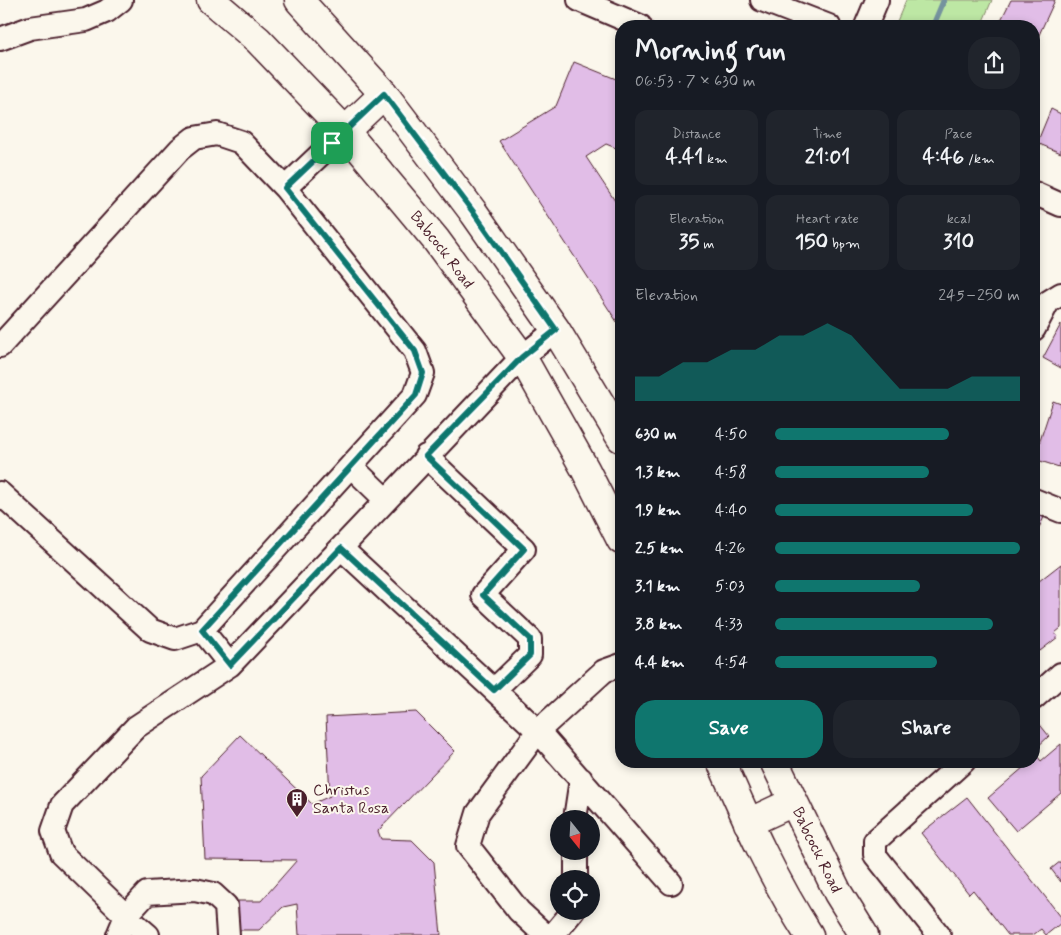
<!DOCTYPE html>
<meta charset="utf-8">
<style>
body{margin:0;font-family:Mynerve,sans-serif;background:#20242c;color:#f1f3f6;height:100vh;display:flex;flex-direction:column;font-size:19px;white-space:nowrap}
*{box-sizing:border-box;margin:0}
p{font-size:16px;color:#9ea1a6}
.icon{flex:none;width:28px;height:28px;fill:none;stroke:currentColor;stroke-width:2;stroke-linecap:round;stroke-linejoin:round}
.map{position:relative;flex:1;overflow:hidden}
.side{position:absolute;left:615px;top:20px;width:425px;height:748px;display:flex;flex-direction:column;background:#171b24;border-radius:20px;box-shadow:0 2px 8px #0003}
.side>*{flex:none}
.needle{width:32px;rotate:162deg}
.controls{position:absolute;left:550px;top:810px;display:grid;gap:10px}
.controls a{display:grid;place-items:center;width:50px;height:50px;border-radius:50%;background:#171b24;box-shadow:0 2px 8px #0003;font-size:25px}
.pin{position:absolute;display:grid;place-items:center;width:42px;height:42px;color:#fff;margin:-21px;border-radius:10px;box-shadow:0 2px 8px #0006}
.round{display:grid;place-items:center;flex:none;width:52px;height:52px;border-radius:20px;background:#20242c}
.overview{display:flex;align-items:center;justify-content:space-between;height:85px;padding:0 20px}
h1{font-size:28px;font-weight:700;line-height:38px}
.figures{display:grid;grid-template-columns:repeat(3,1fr);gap:8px;height:85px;padding:5px 20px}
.figures div{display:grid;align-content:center;border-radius:12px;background:#20242c;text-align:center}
.figures b{font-size:21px;font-weight:700}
.figures small{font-size:14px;font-weight:400}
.figures p{font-size:14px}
.chart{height:140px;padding:10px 20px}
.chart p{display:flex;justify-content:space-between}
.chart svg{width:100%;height:90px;margin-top:5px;fill:#0f766e;opacity:.7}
.action{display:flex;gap:10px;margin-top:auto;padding:10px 20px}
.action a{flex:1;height:58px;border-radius:20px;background:#0f766e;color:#fff;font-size:20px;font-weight:700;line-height:58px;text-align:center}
.action a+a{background:#20242c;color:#f1f3f6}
ul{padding:0 20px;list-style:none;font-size:16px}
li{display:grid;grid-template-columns:80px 60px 1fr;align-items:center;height:38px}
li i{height:12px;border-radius:6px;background:#0f766e}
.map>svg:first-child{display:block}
</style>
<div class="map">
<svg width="1061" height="935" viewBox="0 0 1061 935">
<rect width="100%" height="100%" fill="#fbf7ec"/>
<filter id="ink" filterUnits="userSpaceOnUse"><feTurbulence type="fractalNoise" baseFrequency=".02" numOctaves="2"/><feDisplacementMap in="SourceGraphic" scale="10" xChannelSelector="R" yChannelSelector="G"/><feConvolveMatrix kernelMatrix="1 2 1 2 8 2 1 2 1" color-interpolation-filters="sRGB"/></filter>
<g filter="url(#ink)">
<path fill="#bde7a4" stroke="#848368" d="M906 0H992L981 26H895Z"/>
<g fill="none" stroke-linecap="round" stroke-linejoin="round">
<path stroke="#74939e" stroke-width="6" d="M933 26 944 0"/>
</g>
<path fill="#e1bde7" stroke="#4a1f2b" d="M1011 0H1055L1038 37 1034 35V26H1014L1001 20Z
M574 62 621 81V150L606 144 586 157 621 210V328L499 141 556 106Z
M1051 109 1061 114V153L1037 143Z
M1061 324V368L1043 358Z
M1053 401 1061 404V464L1060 463 1059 467 1034 459Z
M1034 510 1045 515 1036 534 1034 533Z
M1061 564V628L1055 633 1058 637 1040 651 1034 643V585Z
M416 712 455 751 378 831 381 839 412 840 434 862 441 935H299L297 904 283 907 259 930H239L238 901H261L297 860 205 859 201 776 240 735 312 804 330 796 326 717Z
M1037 721 1049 736 1034 750V724Z
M1061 744V793L1016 831 988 798 1031 761H1034L1037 756 1041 761Z
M967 797 1061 917V923L1046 935 1041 929 1033 935H1008L973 890 969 894 921 833Z
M1061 861V882L1051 869Z"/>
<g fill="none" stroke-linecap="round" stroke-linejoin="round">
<g stroke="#4a1f2b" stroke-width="26">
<path id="minor" d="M579 0 640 26
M762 0 829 26
M866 26 877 0
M0 39 30 28 86 20 107 11 121 0
M285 188 345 131
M1034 193 1061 205
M1034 329 1048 302 1061 294
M0 346 180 149 194 138 217 134 241 142 285 188 415 351 423 373 415 395 202 630 175 639 150 630 0 493
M426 456 524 549 483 595 530 639V655L494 690
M351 466 386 500
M1034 500 1061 511
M341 548 538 731 671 883
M202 630 230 665
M1034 698 1061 674
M575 819 581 779
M576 851V879
M118 935 126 916 147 893 195 890 213 894 226 906 228 935
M148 935 126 916 61 853 53 831 62 805 136 727 230 665 522 357 556 330
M545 935 519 911 468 846 478 813 538 731 604 671 621 665
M553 935 573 911
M939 935 875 855V841L964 761"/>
</g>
<g stroke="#4a1f2b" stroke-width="31">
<g id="major">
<path id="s1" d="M211 0 258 40 345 131 436 240 522 357 585 469 621 540"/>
<path d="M299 0 384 94 474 213 556 330 621 438"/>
<path d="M345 131 384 94"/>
<path d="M721 761C747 821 774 881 809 935"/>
<path id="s2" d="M774 761 838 893 864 935"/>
<path d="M748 823 793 802"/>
</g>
</g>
<use href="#minor" stroke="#fbf7ec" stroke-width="22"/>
<use href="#major" stroke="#fbf7ec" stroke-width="28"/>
</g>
</g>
<g fill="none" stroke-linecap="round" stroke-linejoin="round" filter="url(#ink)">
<g stroke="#fff" stroke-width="10">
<path id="route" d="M384 94 474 213 556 330 522 357 426 456 524 549 483 595 530 639V655L494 690 341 548 230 665 202 630 416 395 423 373 415 351 285 188Z"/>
</g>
<use href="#route" stroke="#0f766e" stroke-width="6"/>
</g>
<defs>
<g id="building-pin" transform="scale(1.125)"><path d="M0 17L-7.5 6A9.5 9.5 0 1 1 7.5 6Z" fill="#4a1f2b" stroke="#fbf7ec"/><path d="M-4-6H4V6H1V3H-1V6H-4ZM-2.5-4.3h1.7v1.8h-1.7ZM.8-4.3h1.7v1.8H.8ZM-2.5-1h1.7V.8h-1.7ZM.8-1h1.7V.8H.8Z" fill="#fff"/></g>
</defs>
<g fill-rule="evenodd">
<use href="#building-pin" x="297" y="799"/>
</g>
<g text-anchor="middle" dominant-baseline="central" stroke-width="4" stroke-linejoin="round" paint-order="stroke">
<g font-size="16" fill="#4a1f2b" stroke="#fbf7ec">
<text stroke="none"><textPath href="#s1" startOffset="341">Babcock Road</textPath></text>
<text stroke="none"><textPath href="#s2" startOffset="99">Babcock Road</textPath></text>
</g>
<g font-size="16" fill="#4a1f2b" stroke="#fbf7ec" text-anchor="start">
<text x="313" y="790">Christus<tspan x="313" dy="18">Santa Rosa</tspan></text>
</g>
</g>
</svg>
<div class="controls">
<a><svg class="needle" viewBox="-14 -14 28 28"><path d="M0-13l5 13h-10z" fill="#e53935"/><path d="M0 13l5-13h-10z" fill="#9ea1a6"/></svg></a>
<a><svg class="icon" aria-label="locate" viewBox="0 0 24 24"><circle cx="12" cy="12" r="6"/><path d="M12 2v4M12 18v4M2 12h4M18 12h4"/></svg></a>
</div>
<div class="pin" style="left:332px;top:143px;background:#1e9e55"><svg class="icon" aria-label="arrive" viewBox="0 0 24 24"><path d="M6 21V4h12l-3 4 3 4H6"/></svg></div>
<section class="side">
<div class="overview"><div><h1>Morning run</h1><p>06:53 · 7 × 630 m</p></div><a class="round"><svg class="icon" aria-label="share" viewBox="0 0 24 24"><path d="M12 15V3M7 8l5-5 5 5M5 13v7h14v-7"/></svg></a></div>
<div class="figures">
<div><p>Distance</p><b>4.41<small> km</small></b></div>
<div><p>Time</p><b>21:01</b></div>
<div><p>Pace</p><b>4:46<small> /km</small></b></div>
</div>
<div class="figures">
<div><p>Elevation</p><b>35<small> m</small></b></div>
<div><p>Heart rate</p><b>150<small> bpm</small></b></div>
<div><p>kcal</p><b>310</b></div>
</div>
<div class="chart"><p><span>Elevation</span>245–250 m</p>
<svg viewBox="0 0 160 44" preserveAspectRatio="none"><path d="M0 44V32L10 32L20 25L30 25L40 19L50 19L60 12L70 12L80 6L90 12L100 25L110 38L120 38L130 38L140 32L150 32L160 32V44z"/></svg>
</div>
<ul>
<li><b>630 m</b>4:50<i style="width:71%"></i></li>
<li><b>1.3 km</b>4:58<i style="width:63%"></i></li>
<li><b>1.9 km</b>4:40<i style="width:81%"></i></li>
<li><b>2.5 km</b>4:26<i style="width:100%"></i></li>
<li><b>3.1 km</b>5:03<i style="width:59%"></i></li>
<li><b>3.8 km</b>4:33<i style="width:89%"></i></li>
<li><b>4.4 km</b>4:54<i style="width:66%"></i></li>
</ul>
<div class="action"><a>Save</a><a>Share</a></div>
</section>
</div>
